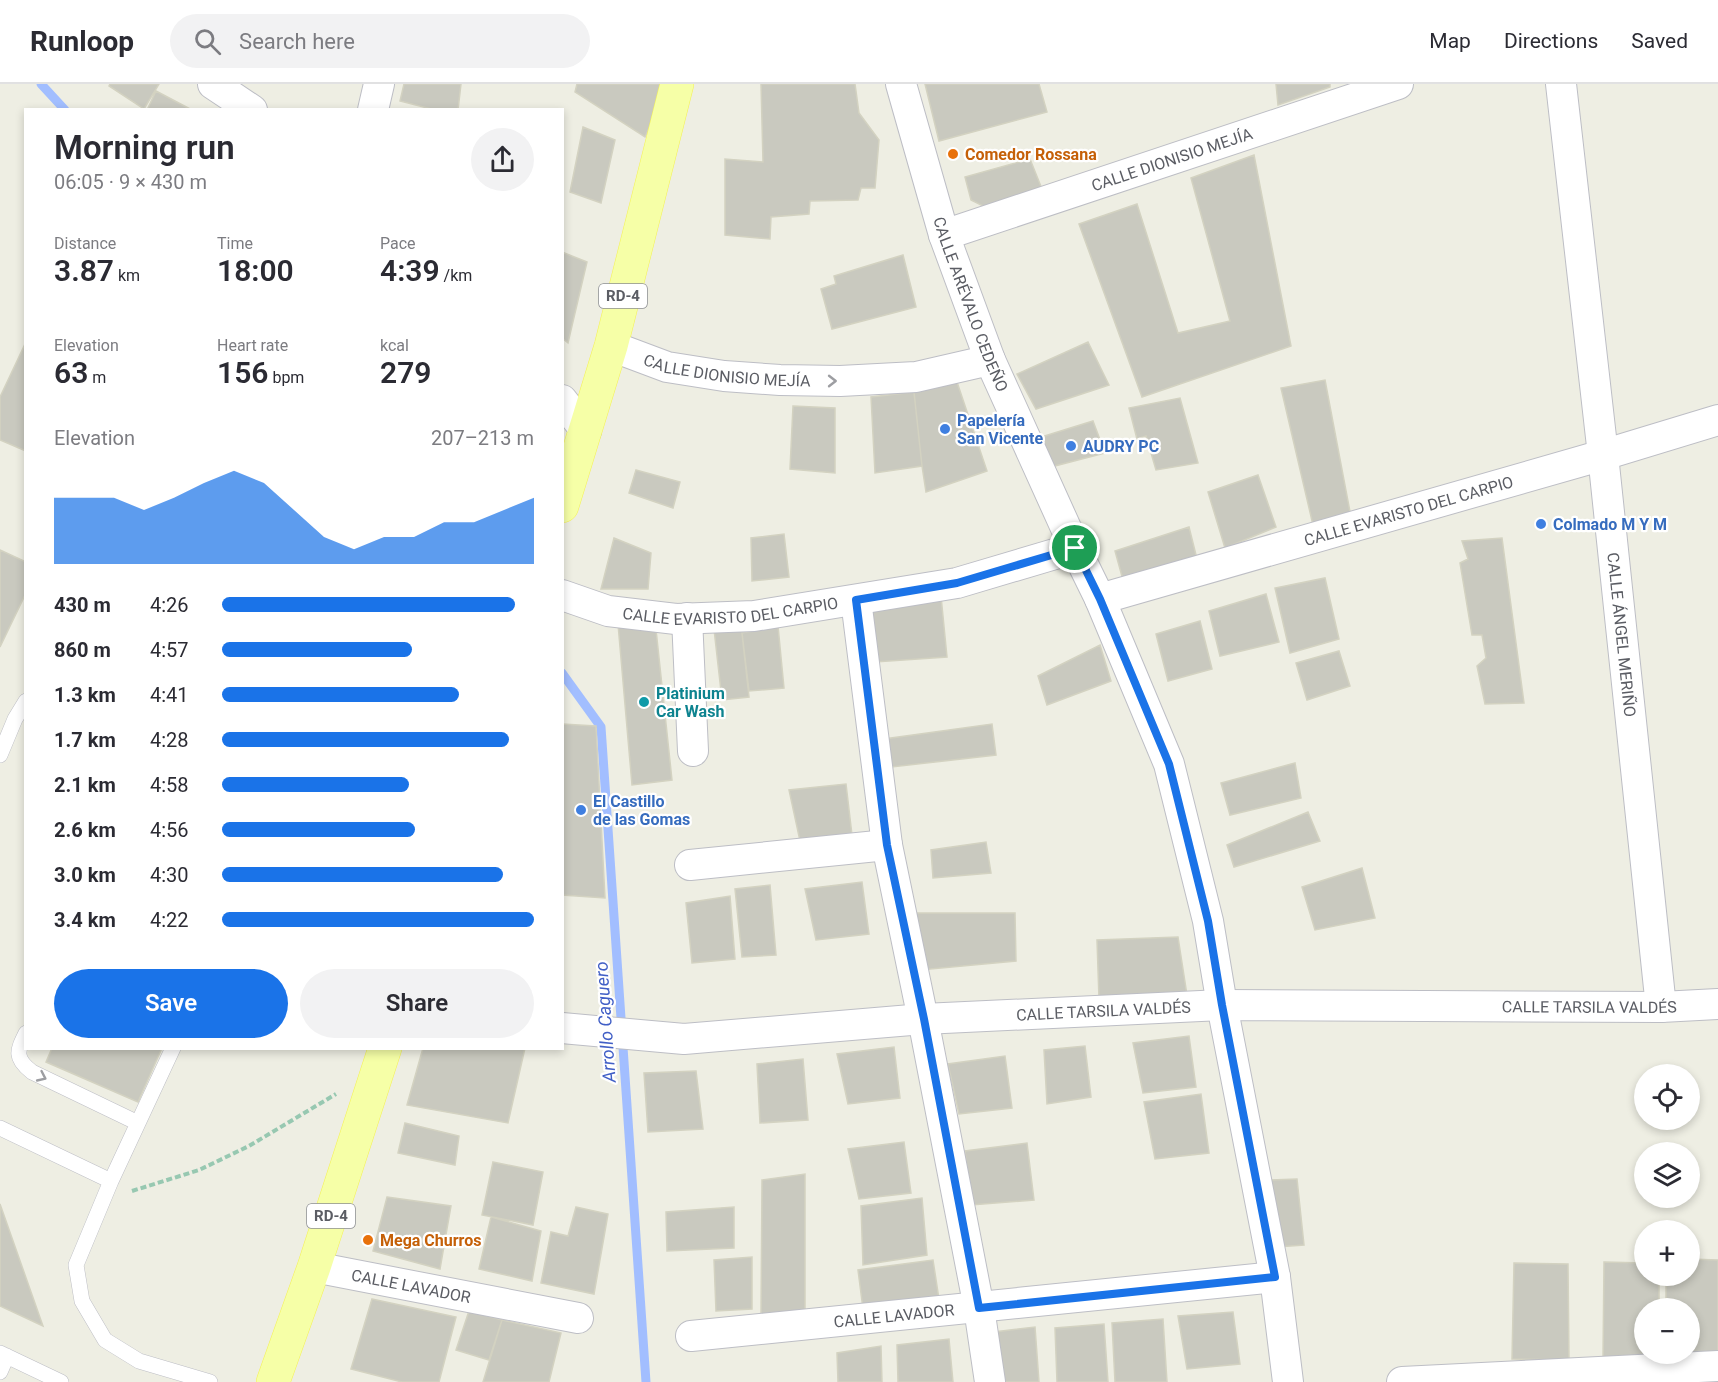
<!DOCTYPE html>
<meta charset="utf-8">
<style>
body{margin:0;font-family:Roboto,sans-serif;background:#f2f2f3;color:#2b2b33;height:100vh;display:flex;flex-direction:column;font-size:22px;white-space:nowrap}
*{box-sizing:border-box;margin:0}
p{font-size:20px;color:#7c7c81}
.icon{flex:none;width:33px;height:33px;fill:none;stroke:currentColor;stroke-width:2;stroke-linecap:round;stroke-linejoin:round}
.map{position:relative;flex:1;overflow:hidden}
.drawer{position:absolute;left:24px;top:24px;width:540px;height:942px;display:flex;flex-direction:column;background:#fff;border-radius:0px;box-shadow:0 3px 9px #0003}
.drawer>*{flex:none}
.buttons{position:absolute;left:1634px;top:980px;display:grid;gap:12px}
.buttons a{display:grid;place-items:center;width:66px;height:66px;border-radius:50%;background:#fff;box-shadow:0 3px 9px #0003;font-size:30px}
.pin{position:absolute;display:grid;place-items:center;width:51px;height:51px;color:#fff;margin:-26px;border:3px solid #fff;border-radius:50%;box-shadow:0 2px 6px #0007}
.round{display:grid;place-items:center;flex:none;width:63px;height:63px;border-radius:32px;background:#f2f2f3}
.headline{display:flex;align-items:center;justify-content:space-between;height:102px;padding:0 30px}
h1{font-size:33px;font-weight:600;line-height:45px}
.metrics{display:grid;grid-template-columns:repeat(3,1fr);gap:9px;height:102px;padding:6px 30px}
.metrics div{display:grid;align-content:center}
.metrics b{font-size:30px;font-weight:600}
.metrics small{font-size:16px;font-weight:400}
.metrics p{font-size:16px}
.chart{height:168px;padding:12px 30px}
.chart p{display:flex;justify-content:space-between}
.chart svg{width:100%;height:108px;margin-top:6px;fill:#1a73e8;opacity:.7}
.button{display:flex;gap:12px;margin-top:auto;padding:12px 30px}
.button a{flex:1;height:69px;border-radius:36px;background:#1a73e8;color:#fff;font-size:24px;font-weight:600;line-height:69px;text-align:center}
.button a+a{background:#f2f2f3;color:#2b2b33}
ul{padding:0 30px;list-style:none;font-size:20px}
li{display:grid;grid-template-columns:96px 72px 1fr;align-items:center;height:45px}
li i{height:15px;border-radius:8px;background:#1a73e8}
header{display:flex;align-items:center;gap:36px;box-sizing:border-box;height:84px;padding:0 30px;background:#fff;border-bottom:2px solid #e1e1e2}
header strong{font-size:28px}
nav{display:flex;gap:33px;margin-inline-start:auto;font-size:21px}
.search{width:420px;height:54px;background:#f2f2f3;display:flex;align-items:center;gap:15px;box-sizing:border-box;padding:0 21px;border-radius:33px;color:#7c7c81;font-size:22px}
.map>svg:first-child{display:block}
</style>
<header>
<strong>Runloop</strong>
<div class="search"><svg class="icon" aria-label="search" viewBox="0 0 24 24"><circle cx="10" cy="10" r="6"/><path d="M15 15l6 6"/></svg>Search here</div>
<nav><a>Map</a><a>Directions</a><a>Saved</a></nav>
</header>
<div class="map">
<svg width="1718" height="1298" viewBox="0 0 1718 1298">
<rect width="100%" height="100%" fill="#eeeee3"/>
<g fill="none" stroke-linecap="round" stroke-linejoin="round">
<path stroke="#a2beff" stroke-width="9" d="M41 0 65 26
M562 589 601 643 646 1298"/>
</g>
<path fill="#c9c9bf" stroke="#d3d2c1" stroke-width="1.5" d="M110 0H159L144 25 109 2Z
M404 0H461L458 26H435L400 17Z
M577 0H669L645 53 575 8Z
M761 0H855L859 29 879 56 875 104H861L858 116 810 117 809 130 771 133 770 155 725 151V75L763 78Z
M925 0H1039L1047 28 939 57Z
M1276 0H1330V3L1278 21Z
M156 7 192 26H147Z
M583 43 615 56 601 119 570 108Z
M1254 71 1291 262 1142 313 1079 140 1137 120 1178 249 1230 237 1191 94Z
M1030 75 1042 105 985 123 971 116 965 93Z
M562 168 587 178 568 259 562 254Z
M903 171 916 223 832 245 821 205 836 200 834 192Z
M1088 258 1109 301 1036 325 1017 290Z
M25 260 26 261V367L0 356V313Z
M1325 296 1351 433 1313 441 1281 304Z
M957 298 987 387 926 408 922 382 914 308Z
M914 308 922 382 875 389 871 313Z
M1180 314 1198 379 1156 386 1146 352 1137 355 1129 324Z
M793 322 835 324V389L790 385Z
M1093 337 1105 369 1047 384 1038 354Z
M636 386 680 398 673 424 629 409Z
M1258 391 1276 443 1225 464 1208 408Z
M1189 443 1197 475 1123 496 1115 467Z
M784 450 789 493 752 497 751 454Z
M614 454 651 469 648 505H601Z
M1502 454 1524 619 1485 620 1477 582 1486 574 1482 551H1472L1460 479 1468 475 1462 457Z
M0 466 26 478V509L0 563Z
M1325 494 1339 555 1290 569 1275 504Z
M1266 510 1279 558 1220 572 1209 527Z
M941 512 947 573 875 578 869 522Z
M655 536 672 696 632 701 618 540Z
M1200 537 1212 585 1168 597 1156 550Z
M741 540 749 613 722 616 714 545Z
M778 542 784 604 749 607 742 549Z
M1100 561 1111 597 1047 621 1038 592Z
M1339 567 1350 602 1307 616 1296 579Z
M562 640 596 642 605 814 562 811Z
M992 640 996 671 883 684 884 655Z
M1295 679 1301 714 1230 731 1221 699Z
M846 700 852 751 800 757 789 706Z
M1308 728 1320 757 1234 783 1227 761Z
M986 758 991 789 933 794 931 766Z
M1362 784 1375 834 1315 846 1302 803Z
M862 798 869 850 816 856 805 805Z
M770 801 776 871 742 873 735 805Z
M730 812 735 875 692 879 686 819Z
M915 829H1015L1016 877 920 886Z
M1178 853 1187 911 1099 915 1097 856Z
M1189 952 1196 1003 1143 1009 1133 959Z
M1085 962 1091 1013 1047 1020 1044 966Z
M894 963 900 1014 848 1020 837 970Z
M52 964H162L138 1018 46 978Z
M423 964H525L508 1039 407 1021Z
M1005 972 1012 1024 959 1030 948 980Z
M803 975 808 1036 760 1039 757 980Z
M696 987 703 1045 648 1048 644 989Z
M1201 1010 1209 1069 1155 1075 1144 1018Z
M405 1039 459 1052 455 1081 398 1069Z
M904 1058 911 1109 859 1115 848 1065Z
M1027 1059 1034 1116 971 1121 965 1067Z
M493 1078 543 1088 533 1141 482 1131Z
M805 1090V1229L761 1233 762 1096Z
M1297 1095 1304 1161 1277 1163 1268 1096Z
M387 1113 451 1122 440 1185 373 1167Z
M922 1114 927 1171 863 1181 861 1122Z
M0 1120 43 1242 0 1222Z
M576 1123 608 1130 594 1210 541 1199 551 1148 568 1152Z
M734 1123V1164L667 1167 666 1128Z
M491 1133 541 1147 532 1197 479 1185Z
M752 1173V1225L716 1227 714 1176Z
M1689 1175 1718 1176V1271L1665 1270V1269H1689V1224H1666V1191H1689Z
M933 1176 939 1215 863 1225 858 1186Z
M1604 1178 1644 1179V1191H1659V1224H1644V1269H1660V1275L1603 1274Z
M1514 1179 1568 1180 1569 1276 1512 1275Z
M372 1215 456 1233 439 1298H402L351 1285Z
M469 1227 502 1236 489 1276 456 1266Z
M1233 1228 1240 1280 1187 1285 1178 1232Z
M1163 1235 1167 1298H1115L1112 1239Z
M502 1236 561 1249 549 1298H483Z
M1104 1240 1108 1298H1057L1055 1244Z
M1035 1243 1039 1298H998L994 1248Z
M949 1255 953 1298H898L897 1261Z
M881 1262 882 1298H838L837 1269Z"/>
<g fill="none" stroke-linecap="round" stroke-linejoin="round">
<g stroke="#bdbec5" stroke-width="16">
<path id="service" d="M0 671 15 635 26 617
M26 949C17 967 14 974 32 988L138 1039
M173 964 111 1097 76 1181 82 1217 105 1256 139 1277 210 1298
M0 1044 111 1097
M0 1269 61 1298
M0 1288 7 1272"/>
</g>
<g stroke="#bdbec5" stroke-width="32">
<g id="minor">
<path d="M213 0 252 26"/>
<path id="s1" d="M901 0 944 151 990 276 1075 464 1100 515 1169 680 1208 837 1222 921 1275 1193 1288 1298"/>
<path id="s2" d="M1561 0 1603 371 1661 923"/>
<path d="M373 26 379 0"/>
<path id="s3" d="M944 151 1398 0"/>
<path id="s4" d="M611 262 667 283 724 292 780 296 840 297 916 293 990 276"/>
<path d="M562 316 586 347"/>
<path id="s5" d="M562 511 608 527 676 535 754 532 957 499 1075 464"/>
<path id="s6" d="M1100 515 1603 371 1718 336"/>
<path d="M856 516 887 761 923 935 979 1224 990 1298"/>
<path d="M687 534 693 667"/>
<path d="M690 781 887 761"/>
<path id="s7" d="M562 944 684 955 923 935 1222 921 1661 923 1718 920"/>
<path id="s8" d="M314 1183 578 1234"/>
<path id="s9" d="M691 1252 1275 1193"/>
<path d="M1402 1298 1718 1282"/>
</g>
</g>
<g stroke="#f5f255" stroke-width="34">
<path id="primary" d="M562 422 611 262 677 0
M273 1298 314 1183 385 964"/>
</g>
<path stroke="#97c8b1" stroke-width="4" stroke-dasharray="6 3" stroke-linecap="butt" d="M132 1107 199 1086 249 1062 336 1010"/>
<use href="#service" stroke="#fff" stroke-width="15"/>
<use href="#minor" stroke="#fff" stroke-width="30"/>
<use href="#primary" stroke="#f6ffa7" stroke-width="33"/>
</g>
<defs><path id="oneway-chevron" d="M-2-3.5L2.5 0L-2 3.5" fill="none" stroke-width="1.6" stroke-linecap="round" stroke-linejoin="round" transform="scale(1.5)"/></defs>
<g stroke="#9d9ea2">
<use href="#oneway-chevron" transform="translate(832 297)"/>
<use href="#oneway-chevron" transform="translate(42 993) rotate(25)"/>
</g>
<g fill="none" stroke-linecap="round" stroke-linejoin="round">
<g stroke="#fff" stroke-width="12">
<path id="route" d="M1075 464 1100 515 1169 680 1208 837 1222 921 1275 1193 979 1224 924 935 887 761 856 516 957 499Z"/>
</g>
<use href="#route" stroke="#1a73e8" stroke-width="8"/>
</g>
<g fill="#e8710a" stroke="#fff" stroke-width="2">
<circle cx="953" cy="70" r="6"/>
<circle cx="368" cy="1156" r="6"/>
</g>
<g fill="#3f7fe0" stroke="#fff" stroke-width="2">
<circle cx="945" cy="345" r="6"/>
<circle cx="1071" cy="362" r="6"/>
<circle cx="1541" cy="440" r="6"/>
<circle cx="581" cy="726" r="6"/>
</g>
<circle fill="#0f9aa8" stroke="#fff" stroke-width="2" cx="644" cy="618" r="6"/>
<g text-anchor="middle" dominant-baseline="central" stroke-width="4.5" stroke-linejoin="round" paint-order="stroke">
<g fill="#fff" stroke="#8c8e92" stroke-width="1.5">
<rect x="599" y="200" width="48" height="24" rx="4.5"/>
<rect x="307" y="1120" width="48" height="24" rx="4.5"/>
</g>
<g font-size="15" font-weight="bold" fill="#5b5d64">
<text x="623" y="212">RD-4</text>
<text x="331" y="1132">RD-4</text>
</g>
<g font-size="16" font-weight="bold" fill="#c56008" stroke="#fff" text-anchor="start">
<text x="965" y="70">Comedor Rossana</text>
<text x="380" y="1156">Mega Churros</text>
</g>
<g font-size="16" fill="#5b5d64" stroke="#fff">
<text stroke="none"><textPath href="#s3" startOffset="240">CALLE DIONISIO MEJÍA</textPath></text>
<text stroke="none"><textPath href="#s1" startOffset="231">CALLE ARÉVALO CEDEÑO</textPath></text>
<text stroke="none"><textPath href="#s4" startOffset="120">CALLE DIONISIO MEJÍA</textPath></text>
<text stroke="none"><textPath href="#s6" startOffset="321">CALLE EVARISTO DEL CARPIO</textPath></text>
<text stroke="none"><textPath href="#s5" startOffset="172">CALLE EVARISTO DEL CARPIO</textPath></text>
<text stroke="none"><textPath href="#s2" startOffset="554">CALLE ÁNGEL MERIÑO</textPath></text>
<text stroke="none"><textPath href="#s7" startOffset="1029">CALLE TARSILA VALDÉS</textPath></text>
<text stroke="none"><textPath href="#s7" startOffset="543">CALLE TARSILA VALDÉS</textPath></text>
<text stroke="none"><textPath href="#s8" startOffset="99">CALLE LAVADOR</textPath></text>
<text stroke="none"><textPath href="#s9" startOffset="204">CALLE LAVADOR</textPath></text>
</g>
<g font-size="16" font-weight="bold" fill="#366cbe" stroke="#fff" text-anchor="start">
<text x="957" y="336">Papelería<tspan x="957" dy="18">San Vicente</tspan></text>
<text x="1083" y="362">AUDRY PC</text>
<text x="1553" y="440">Colmado M Y M</text>
<text x="593" y="717">El Castillo<tspan x="593" dy="18">de las Gomas</tspan></text>
</g>
<g font-size="16" font-weight="bold" fill="#0d838f" stroke="#fff" text-anchor="start">
<text x="656" y="609">Platinium<tspan x="656" dy="18">Car Wash</tspan></text>
</g>
<g font-size="18" font-style="italic" fill="#415fc6" stroke="#fff">
<text transform="translate(605 938) rotate(-94)">Arrollo Caguero</text>
</g>
</g>
</svg>
<div class="buttons">
<a><svg class="icon" aria-label="locate" viewBox="0 0 24 24"><circle cx="12" cy="12" r="6"/><path d="M12 2v4M12 18v4M2 12h4M18 12h4"/></svg></a>
<a><svg class="icon" aria-label="layers" viewBox="0 0 24 24"><path d="M12 4l9 5-9 5-9-5zM3 14l9 5 9-5"/></svg></a>
<a>+</a>
<a>−</a>
</div>
<div class="pin" style="left:1075px;top:464px;background:#1e9e55"><svg class="icon" aria-label="arrive" viewBox="0 0 24 24"><path d="M6 21V4h12l-3 4 3 4H6"/></svg></div>
<section class="drawer">
<div class="headline"><div><h1>Morning run</h1><p>06:05 · 9 × 430 m</p></div><a class="round"><svg class="icon" aria-label="share" viewBox="0 0 24 24"><path d="M12 15V3M7 8l5-5 5 5M5 13v7h14v-7"/></svg></a></div>
<div class="metrics">
<div><p>Distance</p><b>3.87<small> km</small></b></div>
<div><p>Time</p><b>18:00</b></div>
<div><p>Pace</p><b>4:39<small> /km</small></b></div>
</div>
<div class="metrics">
<div><p>Elevation</p><b>63<small> m</small></b></div>
<div><p>Heart rate</p><b>156<small> bpm</small></b></div>
<div><p>kcal</p><b>279</b></div>
</div>
<div class="chart"><p><span>Elevation</span>207–213 m</p>
<svg viewBox="0 0 160 44" preserveAspectRatio="none"><path d="M0 44V17L10 17L20 17L30 22L40 17L50 11L60 6L70 11L80 22L90 33L100 38L110 33L120 33L130 27L140 27L150 22L160 17V44z"/></svg>
</div>
<ul>
<li><b>430 m</b>4:26<i style="width:94%"></i></li>
<li><b>860 m</b>4:57<i style="width:61%"></i></li>
<li><b>1.3 km</b>4:41<i style="width:76%"></i></li>
<li><b>1.7 km</b>4:28<i style="width:92%"></i></li>
<li><b>2.1 km</b>4:58<i style="width:60%"></i></li>
<li><b>2.6 km</b>4:56<i style="width:62%"></i></li>
<li><b>3.0 km</b>4:30<i style="width:90%"></i></li>
<li><b>3.4 km</b>4:22<i style="width:100%"></i></li>
</ul>
<div class="button"><a>Save</a><a>Share</a></div>
</section>
</div>
